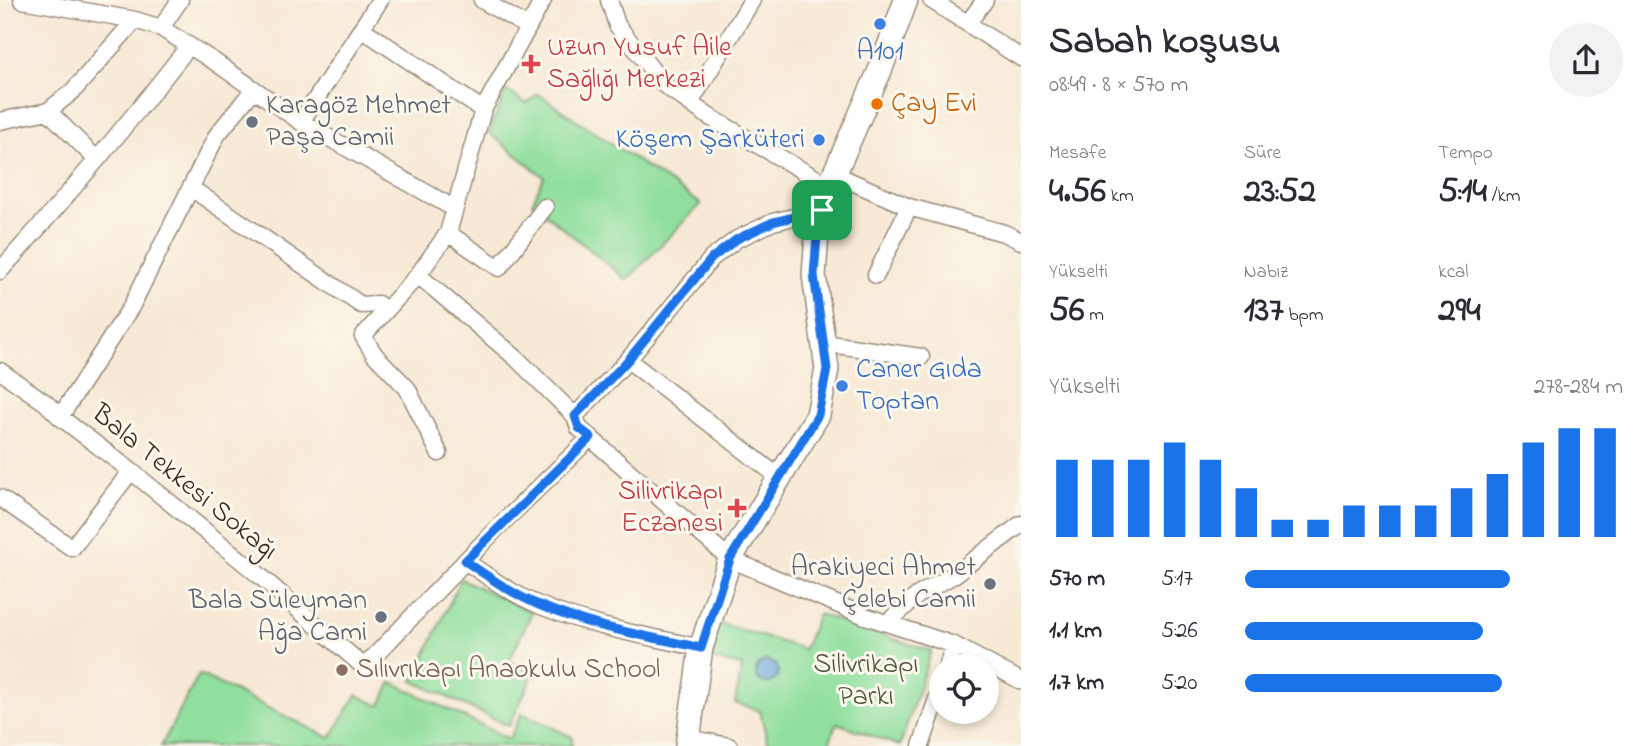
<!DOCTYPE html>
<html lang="tr">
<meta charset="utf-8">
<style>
body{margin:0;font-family:"Indie Flower",sans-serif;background:#f2f2f3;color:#2b2b33;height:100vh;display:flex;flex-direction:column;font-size:26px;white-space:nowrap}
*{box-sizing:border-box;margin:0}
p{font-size:23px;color:#7c7c81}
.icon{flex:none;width:38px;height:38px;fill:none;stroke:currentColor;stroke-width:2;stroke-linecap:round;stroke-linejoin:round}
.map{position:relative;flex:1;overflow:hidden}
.side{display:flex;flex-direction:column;background:#fff;width:630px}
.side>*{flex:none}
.fabs{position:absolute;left:929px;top:654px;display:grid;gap:14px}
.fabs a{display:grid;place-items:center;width:70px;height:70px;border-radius:50%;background:#fff;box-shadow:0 4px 10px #0003;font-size:35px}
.pin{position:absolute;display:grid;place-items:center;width:60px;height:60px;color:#fff;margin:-30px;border-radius:14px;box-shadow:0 4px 10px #0006}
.round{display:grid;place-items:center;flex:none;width:74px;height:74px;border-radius:37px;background:#f2f2f3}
.head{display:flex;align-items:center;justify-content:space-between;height:119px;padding:0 28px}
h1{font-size:38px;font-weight:700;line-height:52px}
.metrics{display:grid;grid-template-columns:repeat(3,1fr);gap:10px;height:119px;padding:7px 28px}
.metrics div{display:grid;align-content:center}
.metrics b{font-size:35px;font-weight:700}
.metrics small{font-size:19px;font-weight:400}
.metrics p{font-size:19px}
.chart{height:196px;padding:14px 28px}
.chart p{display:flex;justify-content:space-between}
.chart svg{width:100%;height:126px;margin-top:7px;stroke:#1a73e8;stroke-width:6}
ul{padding:0 28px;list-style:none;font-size:23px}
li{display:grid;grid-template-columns:112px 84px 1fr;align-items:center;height:52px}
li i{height:18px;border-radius:9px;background:#1a73e8}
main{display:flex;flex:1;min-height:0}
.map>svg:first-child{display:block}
</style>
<main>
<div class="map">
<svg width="1021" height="746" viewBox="0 0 1021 746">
<rect width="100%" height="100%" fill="#fbf7ec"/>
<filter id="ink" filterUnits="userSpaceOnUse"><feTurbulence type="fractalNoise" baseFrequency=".0143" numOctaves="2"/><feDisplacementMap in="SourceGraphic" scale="14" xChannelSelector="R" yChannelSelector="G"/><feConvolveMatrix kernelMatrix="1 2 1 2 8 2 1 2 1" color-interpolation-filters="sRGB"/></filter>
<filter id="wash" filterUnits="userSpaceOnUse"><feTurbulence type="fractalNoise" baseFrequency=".00686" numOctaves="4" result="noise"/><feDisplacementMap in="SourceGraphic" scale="28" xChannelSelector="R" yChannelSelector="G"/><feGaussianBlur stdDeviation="1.57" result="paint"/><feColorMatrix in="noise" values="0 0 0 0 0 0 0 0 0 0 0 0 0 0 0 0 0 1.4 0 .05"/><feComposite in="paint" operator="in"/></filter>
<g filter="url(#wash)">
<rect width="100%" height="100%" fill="#f7e9d5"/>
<path fill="#90df9e" stroke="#66845e" stroke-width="2" d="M506 90 527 104 538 94 701 204 627 280 532 203 544 177 489 133Z
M461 579 532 612 509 661 534 673 509 726 413 681Z
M818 614 931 651 900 746 837 723 828 746 768 744 760 711 735 703 742 666 708 659 715 622 804 649Z
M199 674 330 738 357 695 380 706 392 682 509 739 522 713 572 737V746H161Z"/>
<path fill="#6aaadd" stroke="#526a7e" stroke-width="2" d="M756 672a11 11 0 1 1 22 0a11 11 0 1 1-22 0Z"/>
</g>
<g filter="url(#ink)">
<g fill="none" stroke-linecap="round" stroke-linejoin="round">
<g stroke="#998a7a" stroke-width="19">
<path id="minor" d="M22 0 135 20 161 28 215 62 301 122 455 209
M482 0 528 27
M609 0 617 25 663 84 708 116 829 186
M931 0 1021 58
M968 23 985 0
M161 28 180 0
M362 29 483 110
M690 103 752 0
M48 111 97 160
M0 121 48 111 73 91 135 20
M301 122 380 0
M834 174 909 207 1004 233 1021 241
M191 188 361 305 378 304
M448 233 499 268 545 207
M0 271C66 198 129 123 189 46
M418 275 516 358 575 416 579 428 730 559 865 616 954 645 1021 681
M876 275 909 207
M823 343 921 357
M628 360 780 478
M0 371 46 403 60 417 131 471 259 575 364 667 496 529 591 437
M575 416 628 360 712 258 737 239 773 222 822 210
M60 417 131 307 217 135 254 89
M439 453 407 388 374 354 363 336 418 275 448 233 483 110 543 0
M0 498 72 548 131 471
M465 561C489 577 512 594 539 605 590 627 648 636 701 648
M887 623 918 595 954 575 1021 524
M947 667 954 645
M688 738 729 746
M921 746 942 684"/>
</g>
<g stroke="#998a7a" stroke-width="26">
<path id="secondary" d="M687 746 701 648 730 559 818 415 827 369 814 275 817 235 829 186 881 68 906 0"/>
</g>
<use href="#minor" stroke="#fff" stroke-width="16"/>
<use href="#secondary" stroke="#fff" stroke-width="23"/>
</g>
</g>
<g fill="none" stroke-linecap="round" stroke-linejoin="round" filter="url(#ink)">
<g stroke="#fff" stroke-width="14">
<path id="route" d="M822 210 817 236 814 275 827 369 818 415 730 559 701 648C647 636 590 627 539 605 512 594 489 577 465 561L591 437 579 428 575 416 628 360 712 258 737 239 773 222Z"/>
</g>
<use href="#route" stroke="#1a73e8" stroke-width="9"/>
</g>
<g fill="#3f7fe0" stroke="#fbf7ec" stroke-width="2.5">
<circle cx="880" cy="24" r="7"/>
<circle cx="819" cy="140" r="7"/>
<circle cx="842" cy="386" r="7"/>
</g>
<g fill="#e0444e" stroke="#fbf7ec" stroke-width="2.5">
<path d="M527.5 53.5h7v7h7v7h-7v7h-7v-7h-7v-7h7z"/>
<path d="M733.5 497.5h7v7h7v7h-7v7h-7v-7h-7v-7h7z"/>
</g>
<circle fill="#e8710a" stroke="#fbf7ec" stroke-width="2.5" cx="877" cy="104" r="7"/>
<g fill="#6b7280" stroke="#fbf7ec" stroke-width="2.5">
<circle cx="252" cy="122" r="7"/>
<circle cx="990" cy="584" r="7"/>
<circle cx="381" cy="617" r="7"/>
</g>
<circle fill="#8d6e63" stroke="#fbf7ec" stroke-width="2.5" cx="342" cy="670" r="7"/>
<g text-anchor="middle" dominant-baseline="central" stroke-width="6" stroke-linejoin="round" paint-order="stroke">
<g font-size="28" fill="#be3a42" stroke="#fbf7ec" text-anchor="start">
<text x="547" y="48">Uzun Yusuf Aile<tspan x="547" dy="32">Sağlığı Merkezi</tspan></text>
<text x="723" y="492" text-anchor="end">Silivrikapı<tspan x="723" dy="32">Eczanesi</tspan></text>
</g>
<g font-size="28" fill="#366cbe" stroke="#fbf7ec">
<text x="880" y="52">A101</text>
<text x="805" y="140" text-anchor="end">Köşem Şarküteri</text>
<text x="856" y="370" text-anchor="start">Caner Gıda<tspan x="856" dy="32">Toptan</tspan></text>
</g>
<g font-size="28" fill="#c56008" stroke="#fbf7ec" text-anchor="start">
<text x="891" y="104">Çay Evi</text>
</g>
<g font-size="28" fill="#5b616d" stroke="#fbf7ec" text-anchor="end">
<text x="266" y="106" text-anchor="start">Karagöz Mehmet<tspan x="266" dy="32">Paşa Camii</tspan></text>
<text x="976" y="568">Arakiyeci Ahmet<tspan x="976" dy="32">Çelebi Camii</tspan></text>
<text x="367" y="601">Bala Süleyman<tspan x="367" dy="32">Ağa Cami</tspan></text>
</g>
<g font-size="28" fill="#3b2a1e" stroke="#fbf7ec">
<text transform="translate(184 483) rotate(39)">Bala Tekkesi Sokağı</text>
</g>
<g font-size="28" fill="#50573e" stroke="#fbf7ec">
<text x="866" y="665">Silivrikapı<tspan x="866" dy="32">Parkı</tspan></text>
</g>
<g font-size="28" fill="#785e54" stroke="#fbf7ec" text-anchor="start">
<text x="356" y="670">Sılıvrıkapı Anaokulu School</text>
</g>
</g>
</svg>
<div class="fabs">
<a><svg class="icon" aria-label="locate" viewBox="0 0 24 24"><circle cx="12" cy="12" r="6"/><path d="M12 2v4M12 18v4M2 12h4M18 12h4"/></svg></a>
</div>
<div class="pin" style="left:822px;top:210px;background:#1e9e55"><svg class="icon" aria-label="arrive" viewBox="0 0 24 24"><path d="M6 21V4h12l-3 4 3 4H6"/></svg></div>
</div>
<section class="side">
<div class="head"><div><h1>Sabah koşusu</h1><p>08:49 · 8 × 570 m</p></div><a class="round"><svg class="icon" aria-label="share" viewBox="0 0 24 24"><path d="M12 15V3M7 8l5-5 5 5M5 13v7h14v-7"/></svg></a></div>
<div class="metrics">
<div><p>Mesafe</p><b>4.56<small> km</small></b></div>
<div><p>Süre</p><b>23:52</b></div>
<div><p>Tempo</p><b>5:14<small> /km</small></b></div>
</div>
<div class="metrics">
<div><p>Yükselti</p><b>56<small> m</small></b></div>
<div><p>Nabız</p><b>137<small> bpm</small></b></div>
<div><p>kcal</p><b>294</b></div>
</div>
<div class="chart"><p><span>Yükselti</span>278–284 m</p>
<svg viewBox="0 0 160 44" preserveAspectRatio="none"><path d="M5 44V17M15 44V17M25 44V17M35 44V11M45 44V17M55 44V27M65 44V38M75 44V38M85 44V33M95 44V33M105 44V33M115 44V27M125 44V22M135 44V11M145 44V6M155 44V6"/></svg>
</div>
<ul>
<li><b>570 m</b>5:17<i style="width:70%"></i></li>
<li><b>1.1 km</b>5:26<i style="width:63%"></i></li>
<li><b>1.7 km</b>5:20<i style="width:68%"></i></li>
</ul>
</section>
</main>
